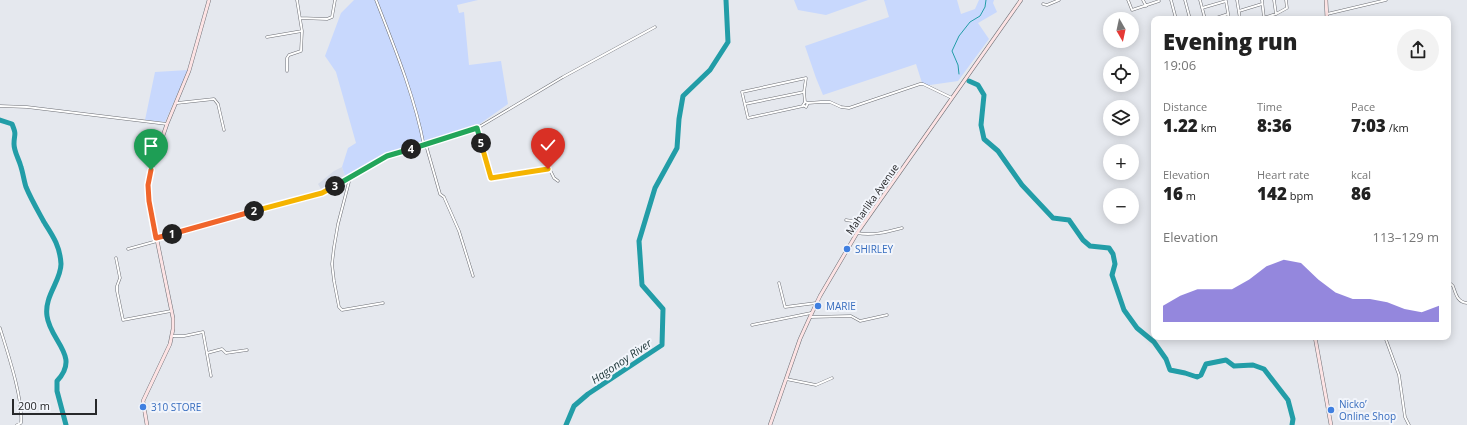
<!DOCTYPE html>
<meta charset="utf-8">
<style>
body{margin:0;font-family:"Open Sans",sans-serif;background:#f2f2f2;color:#222;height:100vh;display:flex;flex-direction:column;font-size:15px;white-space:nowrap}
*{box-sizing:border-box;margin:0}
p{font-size:13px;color:#767676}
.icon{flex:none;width:22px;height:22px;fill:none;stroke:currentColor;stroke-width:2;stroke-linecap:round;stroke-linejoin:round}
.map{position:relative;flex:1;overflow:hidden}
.details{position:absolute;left:1151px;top:16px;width:300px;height:324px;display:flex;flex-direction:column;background:#fff;border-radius:8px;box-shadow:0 2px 10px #0003}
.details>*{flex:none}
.needle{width:26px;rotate:171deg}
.controls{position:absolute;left:1103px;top:12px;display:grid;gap:8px}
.controls a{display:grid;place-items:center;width:36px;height:36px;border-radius:50%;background:#fff;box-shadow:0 2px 10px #0003;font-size:20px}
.scale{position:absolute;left:12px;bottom:10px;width:85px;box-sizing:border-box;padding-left:4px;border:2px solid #27282a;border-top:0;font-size:11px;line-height:14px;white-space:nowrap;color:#27282a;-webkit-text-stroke:3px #f2f5fb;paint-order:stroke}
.pin{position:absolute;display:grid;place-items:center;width:34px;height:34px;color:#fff;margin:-41px -17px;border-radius:50% 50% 50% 0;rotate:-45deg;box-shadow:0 0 4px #0007}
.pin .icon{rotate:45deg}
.km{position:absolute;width:20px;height:20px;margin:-10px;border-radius:50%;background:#222;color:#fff;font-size:11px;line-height:20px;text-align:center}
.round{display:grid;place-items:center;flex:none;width:42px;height:42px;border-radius:21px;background:#f2f2f2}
.head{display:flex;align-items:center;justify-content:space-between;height:68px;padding:0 12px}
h1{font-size:22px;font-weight:800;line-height:30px}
.metrics{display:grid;grid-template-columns:repeat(3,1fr);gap:6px;height:68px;padding:4px 12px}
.metrics div{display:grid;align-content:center}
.metrics b{font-size:17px;font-weight:800}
.metrics small{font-size:11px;font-weight:400}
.metrics p{font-size:11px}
.chart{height:112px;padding:8px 12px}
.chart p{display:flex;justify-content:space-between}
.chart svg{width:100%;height:72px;margin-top:4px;fill:#6755cf;opacity:.7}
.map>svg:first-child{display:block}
</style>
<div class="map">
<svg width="1467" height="425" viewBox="0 0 1467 425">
<rect width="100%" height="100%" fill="#e5e8ee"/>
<path fill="#d6dce9" d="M342 167 345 176 321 189 318 184 334 171Z"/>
<path fill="#c8d8fd" d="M354 0H478L457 5 459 13 464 12 469 65 501 61 508 104 474 128 387 154 345 176 342 167 348 148 356 143 336 72 325 56 341 13Z
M794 0H868L826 15 798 10Z
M884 0H957L961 14 975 9 979 0H994L993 3 997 12 978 23 989 39 958 81 923 86 916 64 823 95 816 78 805 46 889 17Z
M188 70 165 122 145 120 155 72Z"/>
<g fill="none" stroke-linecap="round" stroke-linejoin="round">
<path stroke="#229da7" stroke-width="1" d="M959 74 958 65 952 51 959 36 970 22 980 16 985 7 986 0"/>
<path stroke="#229da7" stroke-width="5" d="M969 81 978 85 984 95 981 125 984 139 998 151 1022 185 1053 218 1069 220 1083 240 1090 246 1109 248 1113 254 1115 264 1112 275 1124 310 1137 328 1154 342 1166 359 1170 370 1185 373 1197 377 1201 375 1206 364 1226 360 1234 366 1253 365 1264 369 1288 400 1293 419 1292 425
M0 120 12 124C17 136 14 133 14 144 14 152 19 159 21 167 23 173 24 181 26 187 31 199 38 211 44 222 53 236 60 246 61 264 61 281 44 296 47 316 50 341 81 356 57 381V391L66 425
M566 425 574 406 588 394 662 345 663 309 642 285 639 241 655 188 677 148 679 119 683 96 710 70 728 42 726 0"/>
<g stroke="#6d6f75" stroke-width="3">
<path id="street" d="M376 0C394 46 415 97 424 146
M1128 0 1132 10 1159 1
M1143 0 1146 6
M1171 0 1176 19
M1185 0 1190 19
M1200 0 1205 19
M1237 0 1240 19
M1262 0 1264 18
M1274 0 1276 14
M1226 1 1229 19
M1043 4 1047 5 1059 0
M1202 8 1226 1
M1239 11 1262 4
M1327 14 1386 0
M300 18 327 19 332 17 335 0
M1213 19 1228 14
M1260 19 1276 14 1287 8 1286 0
M267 37 302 31
M287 71V58L289 55 301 51 302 31 297 0
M177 103 214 99 218 104 224 130
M808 103 806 107 803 105 805 102 808 103 821 102H830L841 107 849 108 920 84H923L952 98
M745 104 804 92
M0 106 27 107 167 124
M803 106 748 118 742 92 806 78 804 92 805 102
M477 128 491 177 548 169 550 170 554 178 558 181
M426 145 440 194 444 197 459 231 473 276
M350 178 338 224 334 247 332 264 334 281 339 307 342 310 383 303
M846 220 864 223
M857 233C872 236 887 232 902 228
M157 238 322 193 387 156 474 130 563 77 655 27
M128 249 157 241
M116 258 120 278 117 286V291L123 320 171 311
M779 283 785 307 816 303
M1448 284H1451L1453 286C1456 294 1457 302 1467 303
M810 317 851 316 860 321 887 315
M752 325 811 313
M0 328C8 354 23 398 21 423L17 425
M172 336H184L203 332 211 376
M1385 337 1399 375 1405 417 1409 425
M207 353 222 349 226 353 247 350
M786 379 816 385 832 378"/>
</g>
<g stroke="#6d6f75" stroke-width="4">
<path id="secondary" d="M1326 0 1327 19
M1315 337 1331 425
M147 425 143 401 170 344 173 329V318L149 201 148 185 151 170 167 124 189 71 209 0
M770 425 800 339 810 317 820 296 857 233 1021 0"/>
</g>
<use href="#street" stroke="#fff" stroke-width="2"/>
<use href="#secondary" stroke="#fde3e4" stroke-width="3"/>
</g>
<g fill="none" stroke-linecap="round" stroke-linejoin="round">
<g stroke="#fff" stroke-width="8">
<path id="split-1" d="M151 170 148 185 149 201 156 238 172 234"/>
</g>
<g stroke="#fff" stroke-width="8">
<path id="split-2" d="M172 234 254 211"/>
</g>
<g stroke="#fff" stroke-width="8">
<path id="split-3" d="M254 211 322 193 335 186"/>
</g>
<g stroke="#fff" stroke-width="8">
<path id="split-4" d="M335 186 387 156 411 149"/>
</g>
<g stroke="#fff" stroke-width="8">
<path id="split-5" d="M411 149 477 128 481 143"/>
</g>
<g stroke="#fff" stroke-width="8">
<path id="split-6" d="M481 143 491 178 548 169"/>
</g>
<use href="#split-1" stroke="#f0652b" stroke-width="5"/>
<use href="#split-2" stroke="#f0652b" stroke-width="5"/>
<use href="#split-3" stroke="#f5b400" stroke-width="5"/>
<use href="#split-4" stroke="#22a559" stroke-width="5"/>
<use href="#split-5" stroke="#22a559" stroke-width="5"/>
<use href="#split-6" stroke="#f5b400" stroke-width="5"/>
</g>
<g fill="#3f7fe0" stroke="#f2f5fb" stroke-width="1.5">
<circle cx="847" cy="249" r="4"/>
<circle cx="818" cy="306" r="4"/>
<circle cx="143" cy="407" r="4"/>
<circle cx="1331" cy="410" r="4"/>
</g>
<g text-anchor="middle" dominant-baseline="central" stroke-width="4" stroke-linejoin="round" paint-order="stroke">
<g font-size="10" fill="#27282a" stroke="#f2f5fb">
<text transform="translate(872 199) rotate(-55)">Maharlika Avenue</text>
</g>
<g font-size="10" fill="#366cbe" stroke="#f2f5fb" text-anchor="start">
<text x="855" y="249">SHIRLEY</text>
<text x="826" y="306">MARIE</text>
<text x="1339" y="404">Nicko’<tspan x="1339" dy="12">Online Shop</tspan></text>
<text x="151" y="407">310 STORE</text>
</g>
<g font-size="11" font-style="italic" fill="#1b3436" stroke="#f2f5fb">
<text transform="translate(621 361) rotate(-34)">Hagonoy River</text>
</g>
</g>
</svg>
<div class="controls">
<a><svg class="needle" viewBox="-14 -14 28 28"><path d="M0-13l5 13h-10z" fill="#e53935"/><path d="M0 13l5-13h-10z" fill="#767676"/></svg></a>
<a><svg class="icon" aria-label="locate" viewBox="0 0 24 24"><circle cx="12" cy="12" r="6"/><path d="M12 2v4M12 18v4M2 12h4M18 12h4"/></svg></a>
<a><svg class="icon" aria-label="layers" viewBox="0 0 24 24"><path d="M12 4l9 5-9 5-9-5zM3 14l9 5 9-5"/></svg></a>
<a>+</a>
<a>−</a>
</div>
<div class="scale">200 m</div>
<div class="pin" style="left:151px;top:170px;background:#1e9e55"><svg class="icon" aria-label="arrive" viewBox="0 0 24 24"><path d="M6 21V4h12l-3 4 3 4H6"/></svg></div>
<div class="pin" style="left:548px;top:169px;background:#d93025"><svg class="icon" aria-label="check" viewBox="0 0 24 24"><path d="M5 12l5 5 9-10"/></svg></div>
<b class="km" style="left:172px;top:234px">1</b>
<b class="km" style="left:254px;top:211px">2</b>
<b class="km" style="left:335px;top:186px">3</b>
<b class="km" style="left:411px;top:149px">4</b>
<b class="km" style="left:481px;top:143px">5</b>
<section class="details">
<div class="head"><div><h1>Evening run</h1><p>19:06</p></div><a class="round"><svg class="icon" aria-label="share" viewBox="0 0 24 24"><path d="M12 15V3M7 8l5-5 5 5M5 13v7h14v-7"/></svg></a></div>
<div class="metrics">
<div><p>Distance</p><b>1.22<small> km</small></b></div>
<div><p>Time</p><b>8:36</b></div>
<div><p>Pace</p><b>7:03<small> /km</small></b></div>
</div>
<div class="metrics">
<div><p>Elevation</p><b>16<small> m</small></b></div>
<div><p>Heart rate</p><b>142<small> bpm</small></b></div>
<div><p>kcal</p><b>86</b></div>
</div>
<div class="chart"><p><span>Elevation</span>113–129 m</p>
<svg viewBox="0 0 160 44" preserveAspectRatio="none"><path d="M0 44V34L10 28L20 24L30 24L40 24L50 18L60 10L70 6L80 8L90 18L100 26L110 30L120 30L130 32L140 36L150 38L160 34V44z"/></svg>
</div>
</section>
</div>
